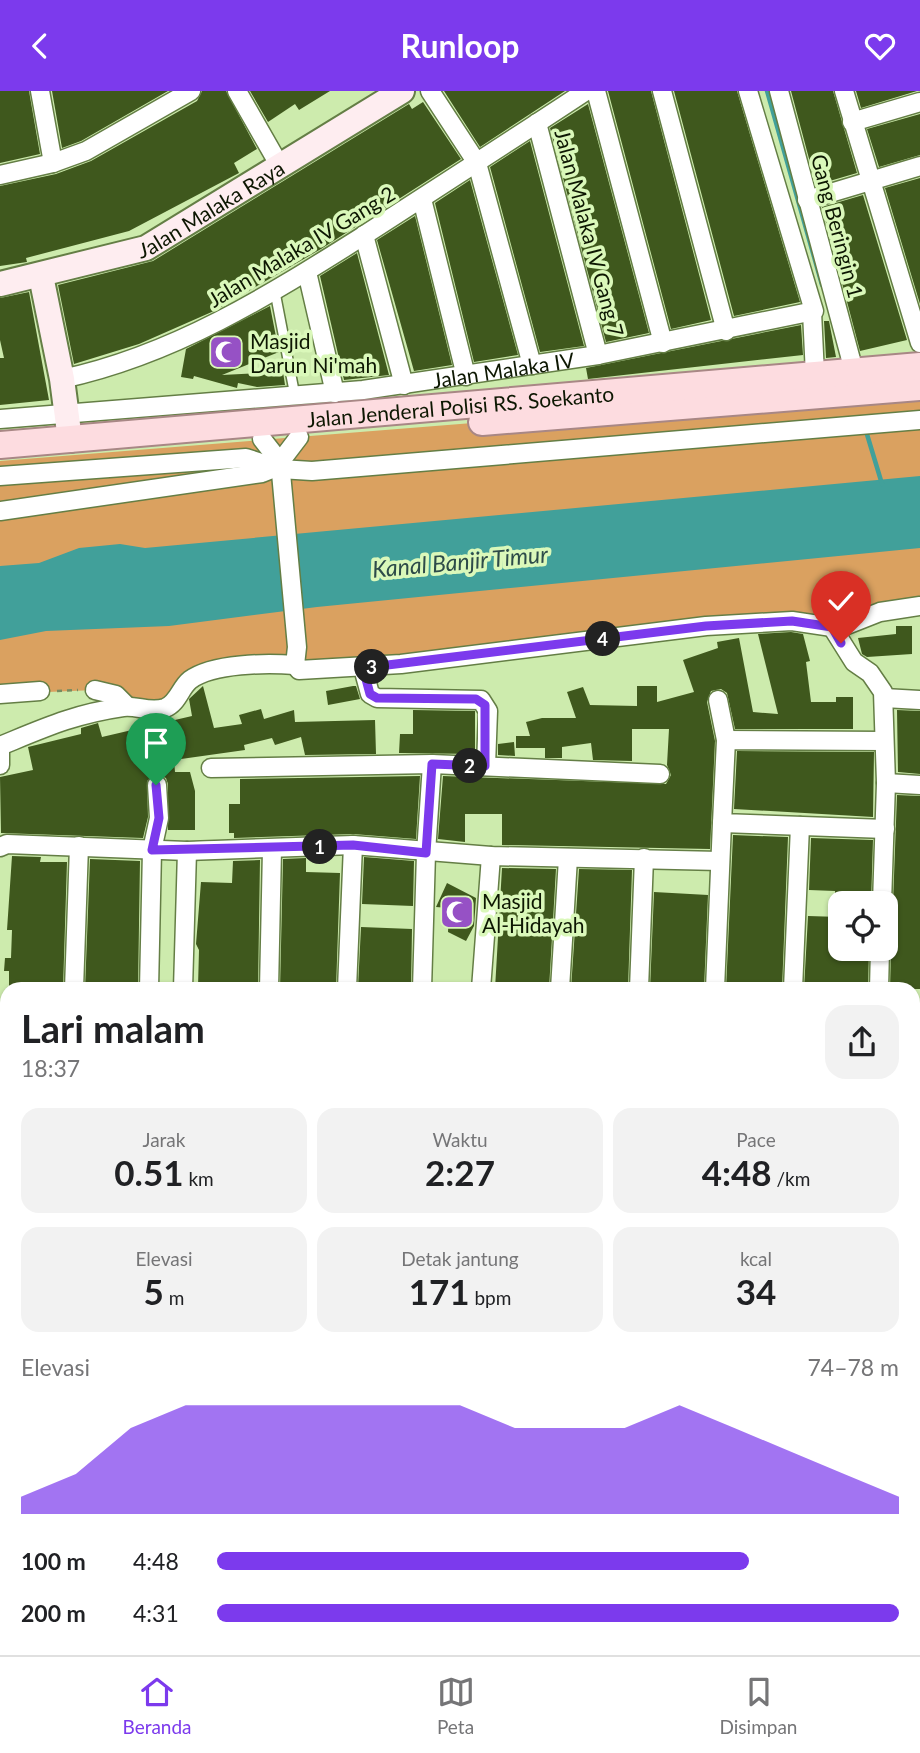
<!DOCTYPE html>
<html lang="id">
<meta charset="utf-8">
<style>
body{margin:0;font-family:Lato,sans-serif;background:#f2f2f2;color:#202124;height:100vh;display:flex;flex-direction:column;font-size:26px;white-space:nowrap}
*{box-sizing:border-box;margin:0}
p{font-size:23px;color:#757577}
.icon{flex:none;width:38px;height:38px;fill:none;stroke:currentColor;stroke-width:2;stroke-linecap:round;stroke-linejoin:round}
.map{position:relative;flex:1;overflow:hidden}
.sheet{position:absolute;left:0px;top:891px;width:920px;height:674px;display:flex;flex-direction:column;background:#fff;border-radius:21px 21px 0 0;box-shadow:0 2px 5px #0004}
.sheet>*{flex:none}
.buttons{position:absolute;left:828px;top:800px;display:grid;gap:14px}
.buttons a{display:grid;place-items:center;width:70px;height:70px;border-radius:14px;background:#fff;box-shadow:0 2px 5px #0004;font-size:35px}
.pin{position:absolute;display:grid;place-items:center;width:60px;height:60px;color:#fff;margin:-72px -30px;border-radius:50% 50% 50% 0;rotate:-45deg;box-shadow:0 0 7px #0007}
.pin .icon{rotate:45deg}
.km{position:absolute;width:35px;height:35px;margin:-18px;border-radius:50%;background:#222;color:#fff;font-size:19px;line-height:35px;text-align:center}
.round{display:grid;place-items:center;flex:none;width:74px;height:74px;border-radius:21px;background:#f2f2f2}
.headline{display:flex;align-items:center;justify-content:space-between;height:119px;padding:0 21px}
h1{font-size:38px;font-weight:700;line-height:52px}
.metrics{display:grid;grid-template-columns:repeat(3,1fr);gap:10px;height:119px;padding:7px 21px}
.metrics div{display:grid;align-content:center;border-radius:18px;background:#f2f2f2;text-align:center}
.metrics b{font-size:35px;font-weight:700}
.metrics small{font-size:19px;font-weight:400}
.metrics p{font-size:19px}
.chart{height:196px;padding:14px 21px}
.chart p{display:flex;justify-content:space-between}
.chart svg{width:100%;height:126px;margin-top:7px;fill:#7c3aed;opacity:.7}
ul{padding:0 21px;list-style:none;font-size:23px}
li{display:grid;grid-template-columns:112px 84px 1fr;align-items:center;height:52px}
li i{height:18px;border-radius:9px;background:#7c3aed}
header{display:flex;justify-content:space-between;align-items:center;height:91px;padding:0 21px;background:#7c3aed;color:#fff;font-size:32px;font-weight:700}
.tab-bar{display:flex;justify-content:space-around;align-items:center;height:98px;border-top:2px solid #e0e0e0;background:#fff;font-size:19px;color:#757577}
.tab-bar a{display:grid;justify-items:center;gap:4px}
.tab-bar .on{color:#7c3aed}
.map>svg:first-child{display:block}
</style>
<header><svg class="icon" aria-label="back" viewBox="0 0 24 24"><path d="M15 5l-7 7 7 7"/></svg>Runloop<svg class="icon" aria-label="heart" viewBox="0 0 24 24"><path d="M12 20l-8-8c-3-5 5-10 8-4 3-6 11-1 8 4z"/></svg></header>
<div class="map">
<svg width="920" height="1564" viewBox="0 0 920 1564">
<rect width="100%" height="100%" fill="#cdebad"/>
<path fill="#daa160" d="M920 296V515C682 553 440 572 199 584L165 616 95 599 0 603V370Z"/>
<path fill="#41a09a" d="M920 385V457L317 516 169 535 46 540 0 549V475L39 472 79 457 120 453 145 457Z"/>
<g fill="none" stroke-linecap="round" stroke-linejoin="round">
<path stroke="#41a09a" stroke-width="4.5" d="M767 0 822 194
M866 340 882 393
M0 1434 7 1444
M111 1558 119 1564"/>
</g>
<path fill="#3f581d" d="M0 0H29L40 63 0 72Z
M52 0H168L81 50 62 57Z
M202 0H226L257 58 234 72 239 82 129 140 26 167 27 171 0 175V95L56 83 91 70 197 10Z
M250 0H330L299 19 295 13 268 31Z
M444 0H565L480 56Z
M608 0H651L711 229 671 238Z
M674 0H737L800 211 734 225Z
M791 0H833L857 82 816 94Z
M856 0H917L861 17Z
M423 11 461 68 321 158 214 220 139 253 74 273 58 194 153 170 409 13 412 18Z
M588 13 649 242 606 251 550 37Z
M920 23V64L879 76 867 38Z
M530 50 584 255 540 261 490 76Z
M920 87V213L885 97Z
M470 89 518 264 474 271 435 112Z
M863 104 907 249 860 260 822 116Z
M415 125 452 274 414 280 377 149Z
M357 162 389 284 344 289 320 185Z
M29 201 49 309 0 314V267H4L0 249V207Z
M270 215 279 261 222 284 283 281 285 294 257 296 238 292 237 297 194 285 193 288 181 286 186 258Z
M824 230H829L836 266 826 267Z
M801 234 803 264 588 288 586 277Z
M896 535H912V563L867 566 862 563 858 547 896 543Z
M791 541 803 543 810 570 806 571 811 611H836V606H853V638H735L727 602 721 598 711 600 707 611 715 650 710 758 502 754V723H465V751L438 748 443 685 666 693 671 684 667 674 669 638H632V670L593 669 591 652 562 656V667H545V657H516V645H530L526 631 542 627H576L567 601 583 596 590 614 637 615V595H657V611L694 601 683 569 718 557 717 551 739 547 753 621 778 623 758 543Z
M203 595 214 637 242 633 239 624 261 618 264 628 294 619 295 631 375 629 376 663 305 664 301 646 275 654 272 647 244 654 245 659 174 669 175 681H190L195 700V739H168V693L166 687 157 683 147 690 148 726 143 747 1 742 0 686 33 679 28 656 81 643V637L98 632 102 646 192 625 189 608Z
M353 595H356L360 608 328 614 326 600Z
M413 619 475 620V663L399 662 400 643H413Z
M897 619 920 620V683L898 681Z
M514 651 515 665 498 664V653Z
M737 660 874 661 873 726 734 718Z
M420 685 416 748 353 743 234 747V742H229V713H240V688Z
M897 704 920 705V898H890L891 858 887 850 889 820 893 812Z
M733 744 788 746 782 898H726Z
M811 747 873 749 871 812H835V800L809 799Z
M12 765 41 766 40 771H67L63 898H9V880H4L5 867H11L12 839H7Z
M364 766 414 770 413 815 362 813Z
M306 767V781L340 782 336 898H280L283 768Z
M90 768 140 770 138 898H85Z
M260 769 258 898 198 896 199 859 196 853 201 791 232 792 233 770Z
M502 777 556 778 549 898H495Z
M579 778 632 779 628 898H571Z
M447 792 476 807 474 835 466 850 448 841 449 817 436 816Z
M654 801 708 804 704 898H650Z
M808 825 840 826V858H869L868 898H804Z
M361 836 412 838 411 898 358 896Z"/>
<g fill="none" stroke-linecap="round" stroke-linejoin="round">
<g stroke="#647e45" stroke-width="12">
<path id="lane" d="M275 201 295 305
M0 1473 7 1482"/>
</g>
<g stroke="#647e45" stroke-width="21">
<g id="street">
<path d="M40 0 53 72"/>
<path d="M237 0 281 77"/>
<path d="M430 0 477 72 532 274"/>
<path d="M596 0 663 252"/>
<path d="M662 0 726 240"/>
<path d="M779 0 854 280"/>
<path d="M844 0 920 252"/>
<path d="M852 31 920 11"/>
<path d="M537 32 598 264"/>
<path d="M0 84 53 72 86 60 191 0"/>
<path d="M422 108 466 285"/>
<path d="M807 109 920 75"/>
<path d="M364 144 404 294"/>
<path d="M307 181 335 302"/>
<path d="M812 221 815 284"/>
<path d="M62 288C174 264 268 205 363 145 437 97 512 49 586 0"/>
<path id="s1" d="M0 328 363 299 598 264 814 220 748 0"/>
<path d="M299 346 280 371 297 556 295 574 299 579 401 573 706 535 792 530 832 536 847 534 880 521 920 515"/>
<path d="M262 348 280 371"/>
<path d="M0 385 246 367 280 378 312 380 920 329"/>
<path d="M0 420 262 382 277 376"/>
<path d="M832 536 854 571 870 582 883 601 886 692 882 812"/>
<path d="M363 577 370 603 377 607 481 609 488 620 486 675"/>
<path d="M95 599 116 604 127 615"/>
<path d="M0 603 40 600"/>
<path d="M884 607 920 609"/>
<path d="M718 609 726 649"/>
<path d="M884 650 726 649 722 732 885 738"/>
<path d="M0 655C44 637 74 623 123 616 137 614 149 622 165 617 178 612 180 597 190 589 213 572 267 572 295 574"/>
<path d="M0 657V674"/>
<path d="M211 677 432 673 660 683"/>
<path d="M886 692 920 694"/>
<path d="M0 756 7 753 187 760 353 754 491 765 720 770"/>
<path d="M74 898 79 755"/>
<path d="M149 898 152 759 159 727 157 694"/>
<path d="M183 898 187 760"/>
<path d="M269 898 272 758"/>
<path d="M347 898 353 754"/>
<path d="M422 898 426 762 432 673"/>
<path d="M481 898 491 765"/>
<path d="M560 898 568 767"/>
<path d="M639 898 644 767"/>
<path d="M715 898 722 732"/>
<path d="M793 898 800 735"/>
<path d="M879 898 880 858"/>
<path d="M0 942 7 943"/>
<path d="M0 1037H7"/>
<path d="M914 1066H920"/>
<path d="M0 1129H7"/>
<path d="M914 1155H920"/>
<path d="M0 1423 7 1419"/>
<path d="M914 1438H920"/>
<path d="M152 1558 160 1564"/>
<path d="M294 1558V1564"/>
<path d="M611 1564 612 1558"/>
</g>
</g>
<g stroke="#647e45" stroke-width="28">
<g id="secondary">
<path d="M41 185 62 288 70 349"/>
<path id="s2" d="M0 193 146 157 402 0"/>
<path d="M0 1282 7 1288"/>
<path d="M914 1548H920"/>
</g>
</g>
<g stroke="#a88785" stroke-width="30">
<g id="primary">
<path d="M482 331 920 296"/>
<path id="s3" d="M0 354 920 275"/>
</g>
</g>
<path stroke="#778c60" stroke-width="2.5" stroke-dasharray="5 5" stroke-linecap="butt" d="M57 600 78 599"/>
<use href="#lane" stroke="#fff" stroke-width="9"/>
<use href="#street" stroke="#fff" stroke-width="18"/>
<use href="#secondary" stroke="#feedf0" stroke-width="24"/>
<use href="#primary" stroke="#fddce0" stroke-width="26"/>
</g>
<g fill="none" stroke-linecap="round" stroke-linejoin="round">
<g stroke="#fff" stroke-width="14">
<path id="route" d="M156 694 159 727 152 759 353 754 426 762 432 673 485 675V614L476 608 377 607 370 603 363 577 706 535 792 530 832 536 841 552"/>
</g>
<use href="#route" stroke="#7c3aed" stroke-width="9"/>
</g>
<defs>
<g id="mosque-square" transform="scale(1.75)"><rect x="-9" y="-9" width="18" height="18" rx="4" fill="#9651c5" stroke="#daf8ba"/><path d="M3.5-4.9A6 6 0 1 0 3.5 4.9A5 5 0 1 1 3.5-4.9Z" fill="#fff"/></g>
</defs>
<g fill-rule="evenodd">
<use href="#mosque-square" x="226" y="261"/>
<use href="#mosque-square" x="457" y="821"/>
</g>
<g text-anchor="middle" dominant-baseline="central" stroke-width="7" stroke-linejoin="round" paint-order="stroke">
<g font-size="21" fill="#0d1702" stroke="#daf8ba">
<text stroke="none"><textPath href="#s2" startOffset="226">Jalan Malaka Raya</textPath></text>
<text transform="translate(838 135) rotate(75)">Gang Beringin 1</text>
<text transform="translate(590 142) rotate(75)">Jalan Malaka IV Gang 7</text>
<text transform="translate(301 155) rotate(-31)">Jalan Malaka IV Gang 2</text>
<text stroke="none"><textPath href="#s1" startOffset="506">Jalan Malaka IV</textPath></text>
<text stroke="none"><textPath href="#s3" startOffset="462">Jalan Jenderal Polisi RS. Soekanto</textPath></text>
</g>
<g font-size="21" fill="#0d1702" stroke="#daf8ba" text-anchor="start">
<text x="250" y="249">Masjid<tspan x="250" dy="24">Darun Ni'mah</tspan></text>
<text x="482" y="809">Masjid<tspan x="482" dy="24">Al-Hidayah</tspan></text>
</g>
<g font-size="23" font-style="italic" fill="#2d4b49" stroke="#daf8ba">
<text transform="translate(460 470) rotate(-5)">Kanal Banjir Timur</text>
</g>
</g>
</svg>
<div class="buttons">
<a><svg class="icon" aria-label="locate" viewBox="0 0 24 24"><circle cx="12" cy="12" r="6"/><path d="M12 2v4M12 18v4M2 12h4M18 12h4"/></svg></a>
</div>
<div class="pin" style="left:156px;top:694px;background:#1e9e55"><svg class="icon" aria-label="arrive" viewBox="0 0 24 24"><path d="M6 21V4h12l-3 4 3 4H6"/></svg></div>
<div class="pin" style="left:841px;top:552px;background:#d93025"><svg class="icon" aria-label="check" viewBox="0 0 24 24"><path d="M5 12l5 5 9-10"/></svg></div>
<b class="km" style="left:320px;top:756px">1</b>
<b class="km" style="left:470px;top:675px">2</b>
<b class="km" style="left:372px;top:576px">3</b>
<b class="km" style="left:603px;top:548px">4</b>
<section class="sheet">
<div class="headline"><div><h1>Lari malam</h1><p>18:37</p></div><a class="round"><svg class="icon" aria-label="share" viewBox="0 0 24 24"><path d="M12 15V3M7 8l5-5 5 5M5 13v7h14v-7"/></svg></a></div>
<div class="metrics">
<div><p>Jarak</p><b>0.51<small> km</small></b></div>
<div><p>Waktu</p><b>2:27</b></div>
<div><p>Pace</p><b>4:48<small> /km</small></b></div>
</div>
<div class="metrics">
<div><p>Elevasi</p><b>5<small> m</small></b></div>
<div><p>Detak jantung</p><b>171<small> bpm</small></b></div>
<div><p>kcal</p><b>34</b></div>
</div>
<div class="chart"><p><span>Elevasi</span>74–78 m</p>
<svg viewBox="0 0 160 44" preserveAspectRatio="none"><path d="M0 44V38L10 30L20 14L30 6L40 6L50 6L60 6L70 6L80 6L90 14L100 14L110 14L120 6L130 14L140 22L150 30L160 38V44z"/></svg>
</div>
<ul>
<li><b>100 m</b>4:48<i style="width:78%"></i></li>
<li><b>200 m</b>4:31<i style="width:100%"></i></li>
</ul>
</section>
</div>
<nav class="tab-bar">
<a class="on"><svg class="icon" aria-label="home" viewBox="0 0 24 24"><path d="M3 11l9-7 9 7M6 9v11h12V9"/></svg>Beranda</a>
<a><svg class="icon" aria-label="map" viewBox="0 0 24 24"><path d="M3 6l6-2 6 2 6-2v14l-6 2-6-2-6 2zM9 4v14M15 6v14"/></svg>Peta</a>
<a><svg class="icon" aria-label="saved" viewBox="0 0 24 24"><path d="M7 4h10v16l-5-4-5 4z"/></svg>Disimpan</a>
</nav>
